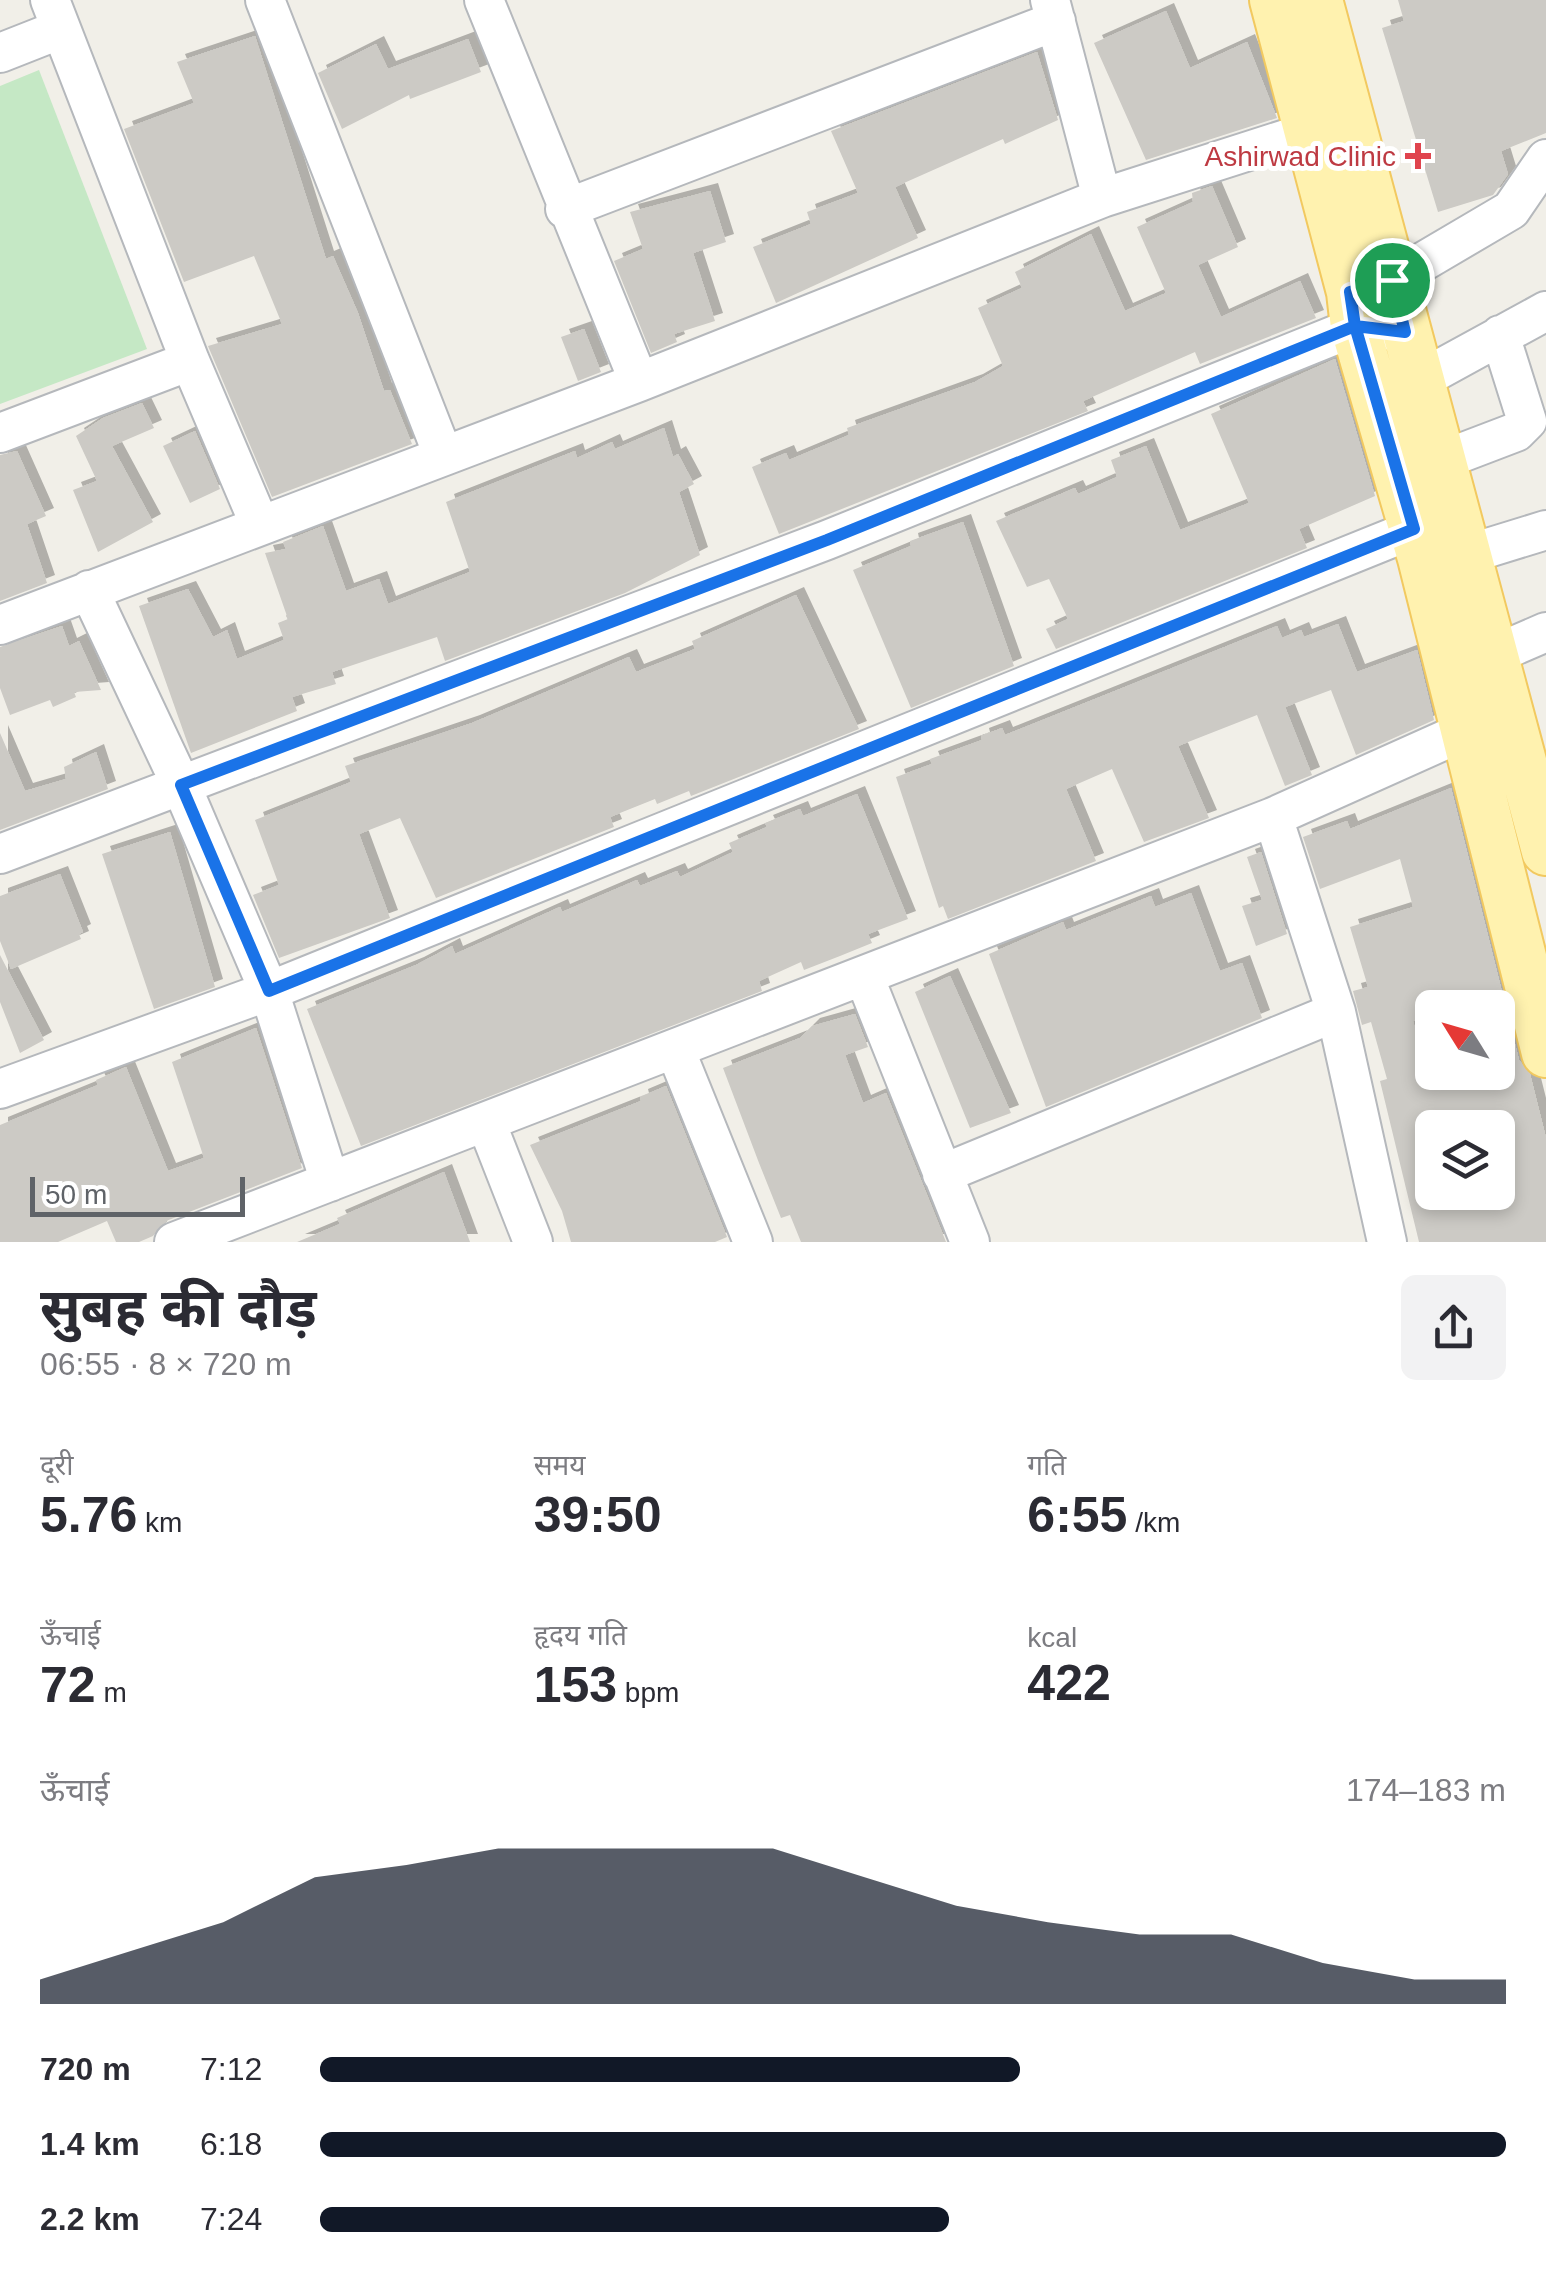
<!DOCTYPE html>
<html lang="hi">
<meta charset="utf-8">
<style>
body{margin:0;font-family:Helvetica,"Noto Sans Devanagari",sans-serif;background:#f2f2f3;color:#2b2b33;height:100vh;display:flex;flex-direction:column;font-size:38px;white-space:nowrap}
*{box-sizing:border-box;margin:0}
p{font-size:32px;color:#7c7c81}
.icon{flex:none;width:55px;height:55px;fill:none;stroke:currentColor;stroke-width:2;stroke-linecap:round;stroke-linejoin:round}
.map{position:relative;height:1242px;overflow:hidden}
.sheet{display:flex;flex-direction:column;background:#fff;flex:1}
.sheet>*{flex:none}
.needle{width:65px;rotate:307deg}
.controls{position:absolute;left:1415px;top:990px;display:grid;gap:20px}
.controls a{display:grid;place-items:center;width:100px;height:100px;border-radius:15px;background:#fff;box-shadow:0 5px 15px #0003;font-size:50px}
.scale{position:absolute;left:30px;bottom:25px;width:215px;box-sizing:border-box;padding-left:10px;border:5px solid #5f6368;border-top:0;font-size:28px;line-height:35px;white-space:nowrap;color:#5f6368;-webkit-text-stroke:8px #fff;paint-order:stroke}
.pin{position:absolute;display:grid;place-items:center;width:85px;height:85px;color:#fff;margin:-42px;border:5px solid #fff;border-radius:50%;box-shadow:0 2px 10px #0007}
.round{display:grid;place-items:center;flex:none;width:105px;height:105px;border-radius:15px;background:#f2f2f3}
.overview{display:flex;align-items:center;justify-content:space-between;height:170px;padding:0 40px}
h1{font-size:55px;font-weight:700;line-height:75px}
.metrics{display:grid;grid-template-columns:repeat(3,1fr);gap:15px;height:170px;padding:10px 40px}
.metrics div{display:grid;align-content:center}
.metrics b{font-size:50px;font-weight:700}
.metrics small{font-size:28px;font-weight:400}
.metrics p{font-size:28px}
.chart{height:280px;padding:20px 40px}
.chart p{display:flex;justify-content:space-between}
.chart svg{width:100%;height:180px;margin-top:10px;fill:#111827;opacity:.7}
ul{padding:0 40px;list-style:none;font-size:32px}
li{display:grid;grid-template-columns:160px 120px 1fr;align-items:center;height:75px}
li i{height:25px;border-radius:12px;background:#111827}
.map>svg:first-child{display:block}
</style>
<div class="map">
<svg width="1546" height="1242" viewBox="0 0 1546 1242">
<defs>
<filter id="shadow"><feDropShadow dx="8" dy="-8" stdDeviation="0" flood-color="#0004"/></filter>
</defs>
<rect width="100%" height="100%" fill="#f1efe8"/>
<path fill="#c5e8c5" d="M39 70 147 349 0 404V86Z"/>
<path fill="#cccac5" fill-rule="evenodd" filter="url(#shadow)" d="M1398 0H1546V133L1501 151 1508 174 1493 195 1438 212 1382 28 1404 21Z
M1166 11 1190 68 1247 42 1277 118 1146 160 1094 43Z
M255 36 326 259 333 256 358 313 384 391 390 390 412 444 272 497 208 346 282 324 254 256 184 282 124 129 194 103 177 62Z
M468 39 481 72 410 99 409 95 342 129 318 73 376 44 388 69Z
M1037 52 1058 120 1005 144 1003 139 895 187 918 238 776 303 753 247 811 224 807 212 858 193 831 131Z
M1212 186 1238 247 1198 265 1221 317 1300 281 1316 318 1200 364 1195 352 1083 401 1088 411 779 534 752 467 786 453 789 460 849 435 847 428 975 382 1003 366 978 308 1022 288 1015 272 1091 234 1125 311 1166 293 1137 227 1193 202 1192 193Z
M710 191 726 242 693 253 715 321 674 334 677 342 651 353 614 261 643 249 630 212Z
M584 329 601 372 578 381 561 337Z
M1335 359 1375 496 1299 529 1307 548 1056 649 1046 629 1068 619 1049 579 1027 587 996 521 1075 488 1078 494 1117 477 1111 460 1146 446 1180 530 1249 503 1211 414Z
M142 403 154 428 112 446 153 522 98 552 73 490 97 481 76 436 103 418Z
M664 428 673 457 678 454 694 484 679 492 700 555 625 593 445 661 437 637 332 672 336 684 292 697 297 711 191 753 139 606 188 589 213 637 227 630 237 659 284 640 278 623 288 619 265 553 286 549 283 542 323 526 346 591 379 579 388 604 470 572 446 502 575 451 577 458 612 442 615 449Z
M195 431 220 489 190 503 163 446Z
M17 451 46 516 27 524 47 583 0 601V455Z
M963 522 1014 666 911 708 853 570 911 546 910 541Z
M796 595 859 729 691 796 689 791 657 804 655 799 610 817 614 827 436 898 400 818 359 834 390 918 279 958 253 895 279 885 255 820 351 782 345 766 472 723 629 657 636 672 695 649 692 641Z
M1338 624 1357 672 1417 650 1434 720 1356 755 1331 690 1285 707 1312 775 1285 786 1257 715 1178 746 1209 818 1144 842 1112 769 1066 789 1096 861 948 919 943 906 939 908 896 777 932 764 930 759 982 740 981 736 1002 728 1005 735 1277 626 1282 638 1301 630 1304 637Z
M62 626 69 646 79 641 101 690 74 692 76 697 53 707 50 700 10 715 0 688V647Z
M0 733 25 791 66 779 64 767 96 752 108 789 0 830Z
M1451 788 1519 1060 1530 1074 1546 1138V1242H1419L1380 1081 1387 1079 1371 1022 1362 1025 1353 991 1368 987 1350 927 1413 907 1400 859 1320 889 1303 837 1347 821 1350 829ZM1432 1008H1498V1072H1431L1426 1068 1413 1021 1432 1016ZM1432 1128H1498V1192H1432Z
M857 794 908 919 868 934 872 943 840 956 804 970 801 962 759 981 762 991 361 1146 307 1009 416 965 452 946 455 954 560 907 562 912 637 880 640 886 677 871 680 877 733 852 729 843 767 827 765 823 800 809 803 816Z
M170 832 215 987 154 1009 102 854Z
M1261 852 1287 934 1256 946 1242 906 1262 900 1247 857Z
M60 874 83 932 79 934 81 939 11 969 0 941V896Z
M1191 893 1220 971 1242 963 1262 1018 1046 1107 989 954 1063 922 1066 930 1151 896 1155 907Z
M0 955 44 1040 20 1053 0 1002Z
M950 976 1011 1113 970 1128 915 992Z
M855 1014 868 1047 845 1055 863 1103 886 1093 946 1242H801L790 1215 781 1218 759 1163 723 1068 800 1038 812 1026Z
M256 1028 302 1168 166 1221 153 1236 139 1242H116L107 1221 58 1242H0V1125L98 1085 96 1080 126 1067 168 1171 204 1158 172 1062Z
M666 1086 727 1237 715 1242H571L562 1211 530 1145 641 1101 640 1097Z
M444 1172 470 1242H297L340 1224 337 1218Z"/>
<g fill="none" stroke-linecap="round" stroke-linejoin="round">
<g stroke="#b5b8bc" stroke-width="42">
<path id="minor" d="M50 0 190 361 259 523
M265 0 443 455
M484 0 639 382
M1050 0 1102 198
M0 53 61 29
M565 209 1056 21
M1367 287 1392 280 1511 210 1546 159
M1418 381 1546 311
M0 433 190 361
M1440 461 1516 432 1527 421 1500 335
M1465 555 1546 530
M89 590 181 785 269 991 330 1182
M0 625 639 382 1102 198 1308 132
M1493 655 1546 632
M1273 817 1336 1012 1387 1242
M0 854 827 540 1355 327 1405 332
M864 976 970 1242
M675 1049 753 1242
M0 1089 269 991 1414 529
M486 1122 533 1242
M942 1174 1336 1012
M174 1242 1273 817 1467 730"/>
</g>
<g stroke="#f2c960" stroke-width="52">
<path id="major" d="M1274 0 1351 292 1355 327 1422 558 1546 1053
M1318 0 1546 851"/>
</g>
<use href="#minor" stroke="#fff" stroke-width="38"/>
<use href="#major" stroke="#fff2af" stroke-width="48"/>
</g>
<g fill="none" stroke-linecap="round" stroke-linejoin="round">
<g stroke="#fff" stroke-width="20">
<path id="route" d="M1392 280 1350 292 1355 326 1414 529 269 991 181 785 827 540 1355 326 1405 332 1392 280"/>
</g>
<use href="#route" stroke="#1a73e8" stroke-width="12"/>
</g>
<path fill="#e0444e" stroke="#fff" stroke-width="4" d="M1413 141h10v10h10v10h-10v10h-10v-10h-10v-10h10z"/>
<g text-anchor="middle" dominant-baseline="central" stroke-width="10" stroke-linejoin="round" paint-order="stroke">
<g font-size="28" fill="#be3a42" stroke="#fff" text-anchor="end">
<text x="1396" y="156">Ashirwad Clinic</text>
</g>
</g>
</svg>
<div class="controls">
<a><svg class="needle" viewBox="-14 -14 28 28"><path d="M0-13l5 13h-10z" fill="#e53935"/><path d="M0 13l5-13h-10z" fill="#7c7c81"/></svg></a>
<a><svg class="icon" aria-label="layers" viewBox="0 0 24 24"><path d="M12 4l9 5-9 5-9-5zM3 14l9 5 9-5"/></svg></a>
</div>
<div class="scale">50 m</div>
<div class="pin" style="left:1392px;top:280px;background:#1e9e55"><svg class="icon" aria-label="arrive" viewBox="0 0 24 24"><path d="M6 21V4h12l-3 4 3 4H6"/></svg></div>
</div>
<section class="sheet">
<div class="overview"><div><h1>सुबह की दौड़</h1><p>06:55 · 8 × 720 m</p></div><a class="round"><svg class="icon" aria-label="share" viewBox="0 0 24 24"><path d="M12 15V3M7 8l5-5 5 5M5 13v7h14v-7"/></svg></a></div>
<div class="metrics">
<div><p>दूरी</p><b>5.76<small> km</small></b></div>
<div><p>समय</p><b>39:50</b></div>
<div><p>गति</p><b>6:55<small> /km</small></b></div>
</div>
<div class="metrics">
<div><p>ऊँचाई</p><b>72<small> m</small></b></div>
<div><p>हृदय गति</p><b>153<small> bpm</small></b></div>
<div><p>kcal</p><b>422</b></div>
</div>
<div class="chart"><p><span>ऊँचाई</span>174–183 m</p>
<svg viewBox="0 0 160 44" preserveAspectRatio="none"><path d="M0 44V38L10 31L20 24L30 13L40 10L50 6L60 6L70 6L80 6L90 13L100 20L110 24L120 27L130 27L140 34L150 38L160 38V44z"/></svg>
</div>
<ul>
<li><b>720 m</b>7:12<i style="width:59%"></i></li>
<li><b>1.4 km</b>6:18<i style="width:100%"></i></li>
<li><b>2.2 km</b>7:24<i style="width:53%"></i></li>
</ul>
</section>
